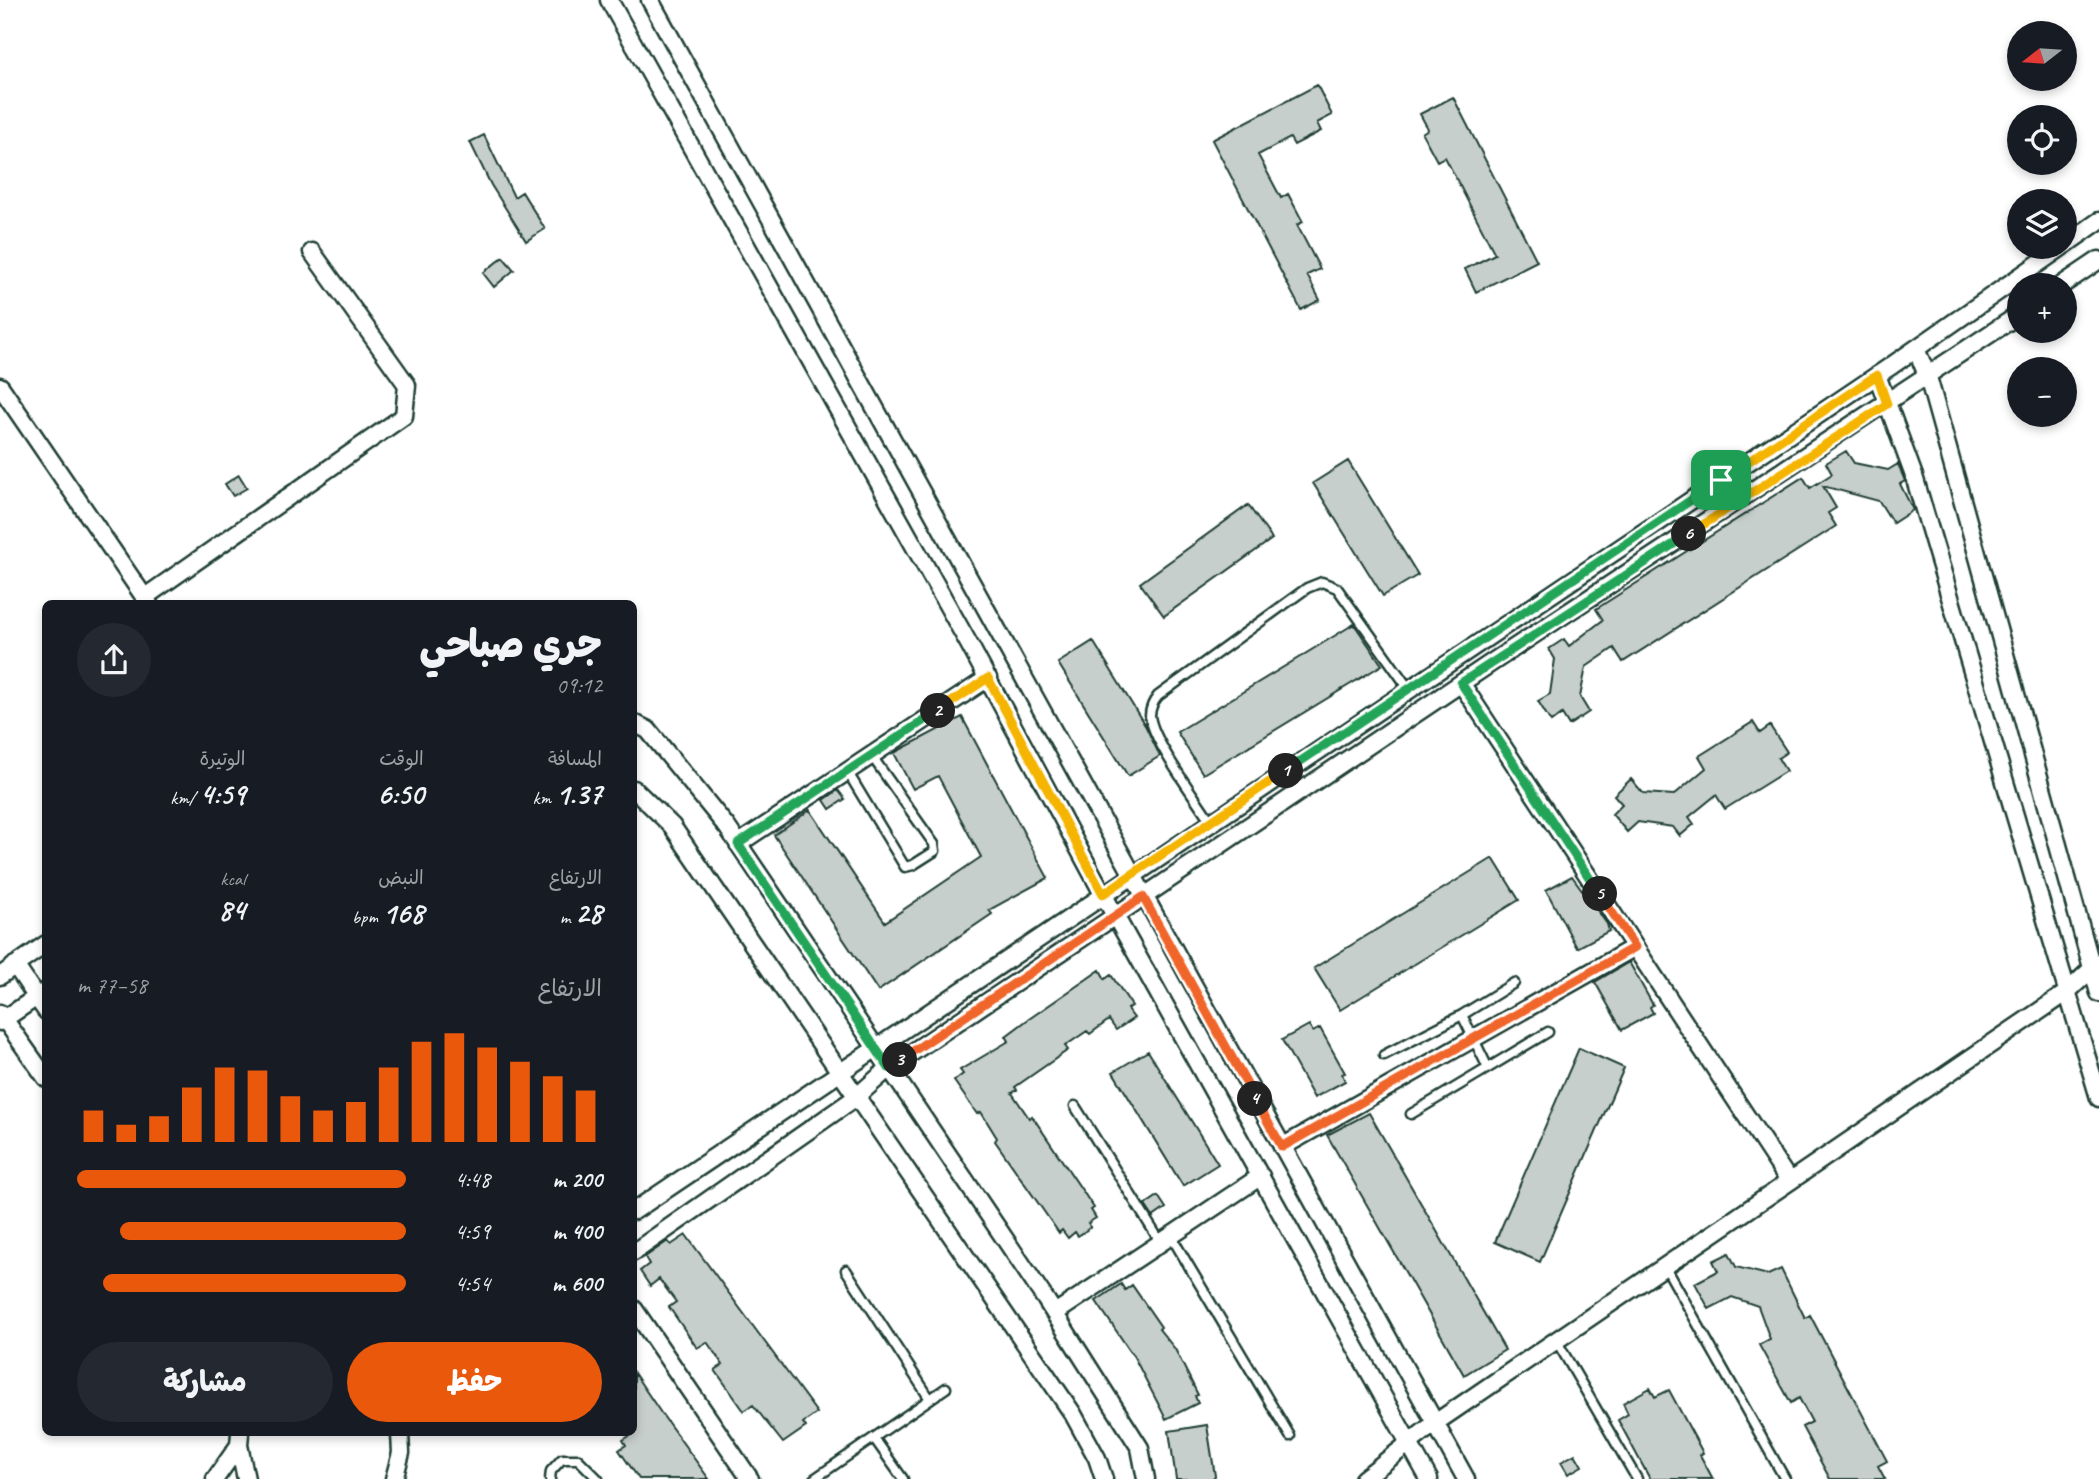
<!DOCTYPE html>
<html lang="ar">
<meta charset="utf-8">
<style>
body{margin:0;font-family:Caveat,"Playpen Sans Arabic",sans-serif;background:#242831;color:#f1f3f6;direction:rtl;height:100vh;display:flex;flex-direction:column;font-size:26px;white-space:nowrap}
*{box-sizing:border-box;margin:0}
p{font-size:23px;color:#9ea1a6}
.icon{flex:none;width:38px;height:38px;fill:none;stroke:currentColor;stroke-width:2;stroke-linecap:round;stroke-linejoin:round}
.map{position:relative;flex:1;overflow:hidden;direction:ltr}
.drawer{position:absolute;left:42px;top:600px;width:595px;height:836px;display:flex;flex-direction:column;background:#171b24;border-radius:10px;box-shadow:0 4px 10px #0003;direction:rtl}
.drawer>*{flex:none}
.needle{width:46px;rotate:253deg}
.tools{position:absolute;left:2007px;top:21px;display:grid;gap:14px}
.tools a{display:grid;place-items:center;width:70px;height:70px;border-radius:50%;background:#171b24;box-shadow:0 4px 10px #0003;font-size:35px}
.pin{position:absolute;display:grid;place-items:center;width:60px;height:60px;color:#fff;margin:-30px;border-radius:14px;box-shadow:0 4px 10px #0006}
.km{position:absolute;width:35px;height:35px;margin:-18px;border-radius:50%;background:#222;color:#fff;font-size:19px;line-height:35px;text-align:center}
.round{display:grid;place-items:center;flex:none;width:74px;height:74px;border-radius:37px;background:#242831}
.summary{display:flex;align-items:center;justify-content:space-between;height:119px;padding:0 35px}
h1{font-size:38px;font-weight:800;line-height:52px}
.figures{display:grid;grid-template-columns:repeat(3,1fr);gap:10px;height:119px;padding:7px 35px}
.figures div{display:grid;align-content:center}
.figures b{font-size:30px;font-weight:800}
.figures small{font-size:19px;font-weight:400}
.figures p{font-size:19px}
.chart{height:196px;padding:14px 35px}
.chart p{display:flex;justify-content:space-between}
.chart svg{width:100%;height:126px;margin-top:7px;stroke:#ea580c;stroke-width:6}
.action{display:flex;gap:14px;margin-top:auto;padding:14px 35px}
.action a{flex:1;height:80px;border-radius:42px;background:#ea580c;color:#fff;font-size:28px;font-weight:800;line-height:80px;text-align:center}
.action a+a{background:#242831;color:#f1f3f6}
ul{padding:0 35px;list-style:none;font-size:23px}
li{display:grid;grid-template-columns:112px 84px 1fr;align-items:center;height:52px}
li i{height:18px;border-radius:9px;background:#ea580c}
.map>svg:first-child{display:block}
</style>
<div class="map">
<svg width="2099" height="1479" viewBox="0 0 2099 1479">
<rect width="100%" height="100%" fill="#fff"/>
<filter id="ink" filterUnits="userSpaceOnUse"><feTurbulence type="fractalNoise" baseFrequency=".0143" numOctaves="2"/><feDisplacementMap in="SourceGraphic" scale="14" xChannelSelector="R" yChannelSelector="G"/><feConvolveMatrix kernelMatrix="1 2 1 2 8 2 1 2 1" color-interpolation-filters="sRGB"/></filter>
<g filter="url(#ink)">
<path fill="#c7cfcc" stroke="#1f3d34" stroke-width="2" d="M1317 85 1332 115 1317 123 1321 131 1294 145 1290 138 1258 155 1281 198 1288 194 1303 222 1297 225 1320 269 1307 275 1320 300 1301 310 1212 140Z
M1453 97 1537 261 1476 292 1465 269 1495 254 1445 157 1437 161 1422 133 1428 129 1420 114Z
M484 135 514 197 522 192 545 229 526 241 491 185 470 142Z
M503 257 514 270 494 287 483 273Z
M1846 451 1854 463 1888 470 1898 464 1905 481 1900 484 1913 510 1893 523 1879 501 1823 486 1836 508 1828 513 1836 526 1623 662 1614 648 1586 667 1580 697 1589 712 1569 725 1562 714 1551 722 1538 701 1550 694 1555 659 1549 649 1564 639 1569 646 1603 620 1596 609 1803 477 1810 488 1832 474 1826 463Z
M1348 461 1418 575 1383 596 1313 483Z
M239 475 247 488 233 496 225 484Z
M1248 505 1272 539 1164 616 1140 583Z
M1354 624 1382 665 1203 774 1177 732Z
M1093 641 1146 727 1160 756 1128 776 1058 663Z
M962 717 1048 878 989 910 992 914 878 991 774 835 810 810 885 922 981 857 938 776 913 789 894 753Z
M1753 722 1760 733 1770 726 1787 752 1778 758 1786 771 1725 809 1716 795 1689 817 1694 824 1680 836 1673 827 1638 822 1627 832 1612 814 1622 804 1614 795 1631 779 1643 793 1674 795 1706 768 1699 756Z
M838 790 845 799 830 809 824 800Z
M1493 858 1519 900 1340 1010 1314 968Z
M1572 876 1607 924 1609 931 1577 948 1546 890Z
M1629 962 1653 1005 1650 1007 1653 1013 1622 1030 1595 982Z
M1100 970 1105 979 1111 975 1132 1006 1127 1009 1134 1018 1116 1030 1109 1020 1090 1034 1087 1031 1065 1046 1068 1050 1015 1087 1017 1090 1012 1093 1029 1118 1032 1116 1094 1208 1091 1210 1096 1218 1088 1223 1091 1227 1078 1236 1075 1232 1068 1238 1062 1230 1059 1233 995 1141 997 1138 981 1112 977 1114 954 1081 963 1074 960 1070 1009 1041 1006 1036 1026 1021Z
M1309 1025 1313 1032 1320 1028 1345 1073 1342 1074 1345 1081 1314 1098 1282 1040Z
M1579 1048 1624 1068 1540 1262 1495 1242Z
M1148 1051 1218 1164 1183 1186 1113 1072Z
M1369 1113 1505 1350 1464 1375 1327 1135Z
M1158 1196 1166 1208 1153 1217 1145 1205Z
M686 1235 817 1413 803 1423 806 1427 783 1443 753 1405 744 1411 715 1370 723 1365 707 1342 697 1348 669 1307 676 1302 659 1279 650 1286 640 1271 649 1264 645 1257 668 1241 671 1245Z
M1729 1253 1736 1267 1768 1275 1781 1269 1805 1318 1810 1315 1887 1461 1878 1466 1885 1479H1830L1802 1427 1812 1422 1799 1398 1791 1403 1759 1345 1770 1339 1758 1306 1732 1297 1709 1309 1695 1283 1718 1271 1713 1261Z
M1121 1284 1125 1290 1132 1285 1161 1327 1159 1329 1175 1349 1198 1395 1195 1396 1198 1403 1166 1419 1134 1357 1096 1301Z
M634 1373 661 1413 709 1479H639L619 1450 626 1445 623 1440 634 1433Z
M1650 1388 1655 1397 1669 1390 1703 1453 1700 1455 1713 1479H1650L1618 1420 1628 1414 1623 1403Z
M1207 1425 1215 1476 1212 1479H1176L1169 1431Z
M1575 1454 1582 1466 1568 1474 1561 1462Z"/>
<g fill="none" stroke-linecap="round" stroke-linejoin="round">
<g stroke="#1f3d34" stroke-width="13">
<path id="lane" d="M847 771 905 867 913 865 935 851 934 844 871 755
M1211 822C1196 798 1153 742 1150 716 1150 708 1153 702 1158 696L1307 588 1322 582 1337 588 1409 689
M1384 1055 1462 1015
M1488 1068 1548 1032
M1075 1106 1161 1243
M1411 1114 1488 1068 1462 1015 1514 983
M1171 1236 1290 1436
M1665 1266 1785 1479
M846 1270 930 1399
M1556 1340 1637 1479
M874 1438 903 1479
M550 1479 551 1471 562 1459H578L598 1479
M814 1479 946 1388"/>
</g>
<g stroke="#1f3d34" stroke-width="21">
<path id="street" d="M609 0 969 644 1103 894 1429 1479
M650 0 1466 1479
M2065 245 2099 221
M2062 285 2099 260
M1916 349 1928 377 2099 993
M1877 375 1914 476 2099 1098
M0 386 149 604
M145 597 404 416 407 385 312 252
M1461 683 1789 1181
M634 723 648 730 727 827 1046 1300 1140 1448 1146 1479
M634 789 672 826 1073 1414 1097 1458 1104 1479
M738 844 988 678
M15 965 46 1011
M0 976 46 944
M0 1013 46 1078
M0 1022 44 992
M1282 1147 1635 947
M634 1211 1891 366 2062 247
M634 1252 855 1098 889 1068 1491 663 2020 314
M634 1309 750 1479
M1055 1313 1261 1176
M240 1433 239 1445 246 1479
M215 1479 239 1445
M394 1479 401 1453 400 1433
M1363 1479 1435 1423 2066 993 2099 962"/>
</g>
<use href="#lane" stroke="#fff" stroke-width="8"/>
<use href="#street" stroke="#fff" stroke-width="16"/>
</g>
</g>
<g fill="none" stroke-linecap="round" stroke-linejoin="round" filter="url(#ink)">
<g stroke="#fff" stroke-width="14">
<path id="split-1" d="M1286 771 1721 480"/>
</g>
<g stroke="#fff" stroke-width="14">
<path id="split-2" d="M938 711 988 678 1103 894 1286 771"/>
</g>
<g stroke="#fff" stroke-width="14">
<path id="split-3" d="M900 1060 889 1068 738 844 938 711"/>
</g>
<g stroke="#fff" stroke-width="14">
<path id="split-4" d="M900 1060 1143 897 1255 1099"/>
</g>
<g stroke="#fff" stroke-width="14">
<path id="split-5" d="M1255 1099 1282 1147 1635 947 1600 894"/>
</g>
<g stroke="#fff" stroke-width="14">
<path id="split-6" d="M1600 894 1461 683 1689 534"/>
</g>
<g stroke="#fff" stroke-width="14">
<path id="split-7" d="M1689 534 1887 404 1877 375 1721 480"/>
</g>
<use href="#split-1" stroke="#22a559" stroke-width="9"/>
<use href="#split-2" stroke="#f5b400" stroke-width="9"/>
<use href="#split-3" stroke="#22a559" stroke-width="9"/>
<use href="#split-4" stroke="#f0652b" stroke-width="9"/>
<use href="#split-5" stroke="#f0652b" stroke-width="9"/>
<use href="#split-6" stroke="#22a559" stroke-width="9"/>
<use href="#split-7" stroke="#f5b400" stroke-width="9"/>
</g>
</svg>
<div class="tools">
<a><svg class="needle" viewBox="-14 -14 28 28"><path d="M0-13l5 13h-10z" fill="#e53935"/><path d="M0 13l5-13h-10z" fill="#9ea1a6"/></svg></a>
<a><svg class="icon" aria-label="locate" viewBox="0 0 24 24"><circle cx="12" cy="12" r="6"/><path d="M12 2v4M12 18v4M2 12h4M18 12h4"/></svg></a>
<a><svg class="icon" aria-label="layers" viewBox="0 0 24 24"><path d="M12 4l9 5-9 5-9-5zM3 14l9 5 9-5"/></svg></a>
<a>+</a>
<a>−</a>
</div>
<div class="pin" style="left:1721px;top:480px;background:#1e9e55"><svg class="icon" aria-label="arrive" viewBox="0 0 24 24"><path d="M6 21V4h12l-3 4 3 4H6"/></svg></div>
<b class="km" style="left:1286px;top:771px">1</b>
<b class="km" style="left:938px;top:711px">2</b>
<b class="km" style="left:900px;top:1060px">3</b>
<b class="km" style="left:1255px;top:1099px">4</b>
<b class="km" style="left:1600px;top:894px">5</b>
<b class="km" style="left:1689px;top:534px">6</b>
<section class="drawer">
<div class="summary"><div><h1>جري صباحي</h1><p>09:12</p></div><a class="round"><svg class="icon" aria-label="share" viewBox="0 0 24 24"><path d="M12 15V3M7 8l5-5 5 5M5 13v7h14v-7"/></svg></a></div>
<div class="figures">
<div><p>المسافة</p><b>1.37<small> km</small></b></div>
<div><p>الوقت</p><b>6:50</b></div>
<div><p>الوتيرة</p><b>4:59<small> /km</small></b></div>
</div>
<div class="figures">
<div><p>الارتفاع</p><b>28<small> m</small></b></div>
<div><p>النبض</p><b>168<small> bpm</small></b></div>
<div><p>kcal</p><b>84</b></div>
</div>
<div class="chart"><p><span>الارتفاع</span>58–77 m</p>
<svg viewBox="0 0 160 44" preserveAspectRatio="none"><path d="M5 44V33M15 44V38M25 44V35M35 44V25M45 44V18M55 44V19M65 44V28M75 44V33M85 44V30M95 44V18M105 44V9M115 44V6M125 44V11M135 44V16M145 44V21M155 44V26"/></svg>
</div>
<ul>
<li><b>200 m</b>4:48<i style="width:100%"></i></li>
<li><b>400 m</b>4:59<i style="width:87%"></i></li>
<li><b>600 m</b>4:54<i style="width:92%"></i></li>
</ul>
<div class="action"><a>حفظ</a><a>مشاركة</a></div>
</section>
</div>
